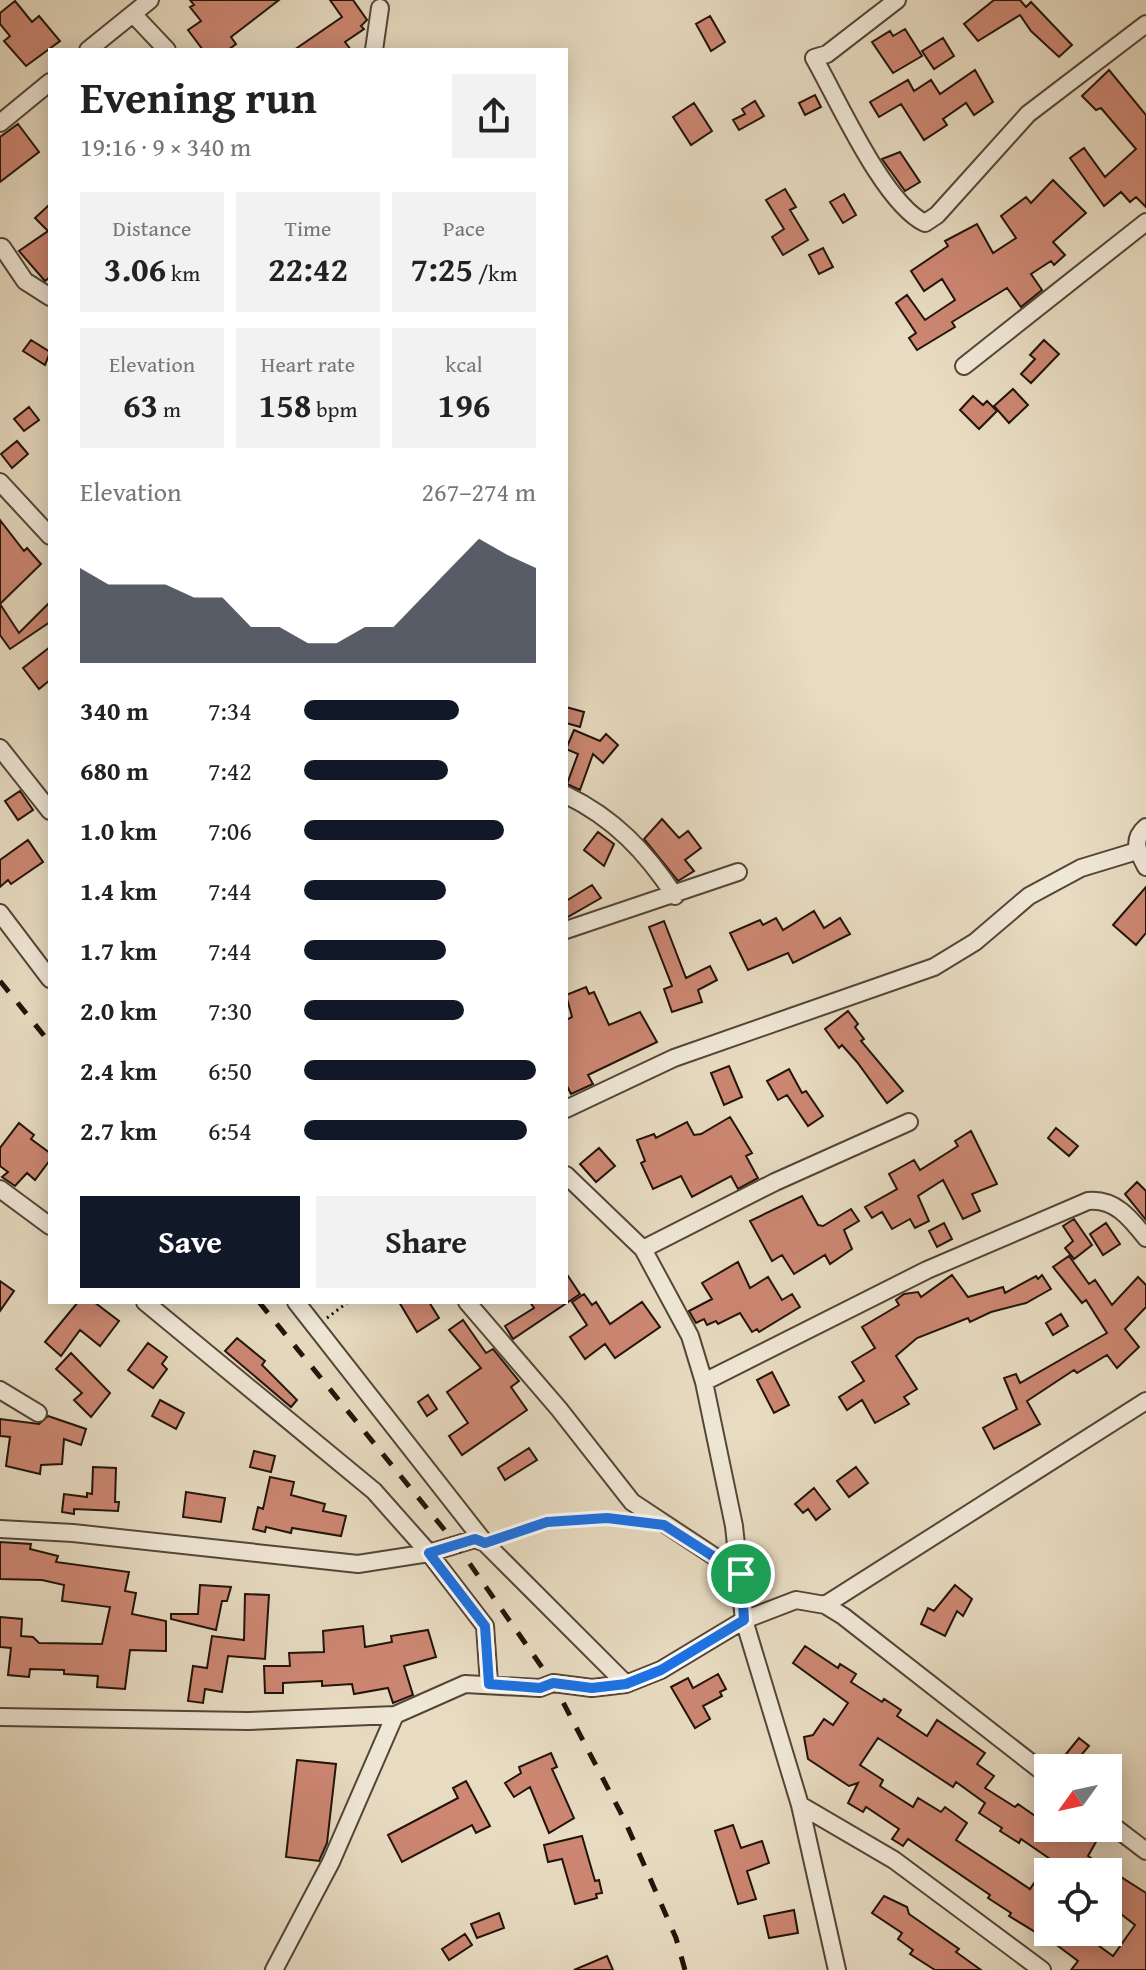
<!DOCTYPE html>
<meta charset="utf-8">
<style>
body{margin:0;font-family:"Gentium Book Plus",serif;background:#f2f2f2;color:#222;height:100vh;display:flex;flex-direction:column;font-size:30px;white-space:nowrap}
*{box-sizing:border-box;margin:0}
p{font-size:26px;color:#767676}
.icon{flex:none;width:44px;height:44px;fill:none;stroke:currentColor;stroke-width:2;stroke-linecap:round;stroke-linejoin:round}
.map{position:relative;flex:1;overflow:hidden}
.sheet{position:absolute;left:48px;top:48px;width:520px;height:1256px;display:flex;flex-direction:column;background:#fff;border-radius:0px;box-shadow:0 4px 20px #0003}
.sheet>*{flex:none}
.needle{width:52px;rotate:237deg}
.controls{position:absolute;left:1034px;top:1754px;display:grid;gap:16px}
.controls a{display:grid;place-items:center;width:88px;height:88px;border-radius:0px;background:#fff;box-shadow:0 4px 20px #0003;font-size:40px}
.pin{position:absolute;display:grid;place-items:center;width:68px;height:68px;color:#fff;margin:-34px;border:4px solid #fff;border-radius:50%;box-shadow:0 2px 8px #0007}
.round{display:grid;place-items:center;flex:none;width:84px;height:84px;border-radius:0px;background:#f2f2f2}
.overview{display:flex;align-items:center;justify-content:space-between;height:136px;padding:0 32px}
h1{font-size:44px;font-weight:800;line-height:60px}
.metrics{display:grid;grid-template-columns:repeat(3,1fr);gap:12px;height:136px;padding:8px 32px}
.metrics div{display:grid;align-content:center;border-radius:0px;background:#f2f2f2;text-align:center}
.metrics b{font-size:34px;font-weight:800}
.metrics small{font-size:22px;font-weight:400}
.metrics p{font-size:22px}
.chart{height:224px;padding:16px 32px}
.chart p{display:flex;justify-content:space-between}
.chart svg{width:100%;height:144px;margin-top:8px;fill:#111827;opacity:.7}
.cta{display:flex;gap:16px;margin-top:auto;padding:16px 32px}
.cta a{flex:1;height:92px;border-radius:0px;background:#111827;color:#fff;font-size:32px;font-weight:800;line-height:92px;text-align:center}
.cta a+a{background:#f2f2f2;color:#222}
ul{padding:0 32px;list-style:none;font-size:26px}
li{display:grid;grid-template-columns:128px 96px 1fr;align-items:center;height:60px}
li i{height:20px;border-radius:10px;background:#111827}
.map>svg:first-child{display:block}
</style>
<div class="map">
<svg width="1146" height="1970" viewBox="0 0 1146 1970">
<rect width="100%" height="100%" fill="#e8dcc2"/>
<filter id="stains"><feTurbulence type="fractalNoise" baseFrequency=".0025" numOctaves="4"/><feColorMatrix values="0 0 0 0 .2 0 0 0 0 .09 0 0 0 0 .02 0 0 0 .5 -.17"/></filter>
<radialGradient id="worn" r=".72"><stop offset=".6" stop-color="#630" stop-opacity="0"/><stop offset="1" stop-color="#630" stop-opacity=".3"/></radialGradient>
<path fill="#cd8773" stroke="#221309" stroke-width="2" fill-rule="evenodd" d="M190 0H279L231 37 236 44 228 50H203L188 30 201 21 190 7 194 5Z
M330 0H353L367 20 361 26 364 29 345 42 351 50H294L342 17Z
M994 0H1020L1026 7 1031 2 1072 45 1059 57 1031 31 1020 15 978 41 964 24Z
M15 1 32 22 39 16 60 41 26 66 4 41 10 36 0 24V13Z
M710 16 725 42 711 51 696 24Z
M905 29 922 56 893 73 872 42 890 31 893 36Z
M943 38 954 56 934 69 922 51Z
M975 70 993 102 974 115 966 103 943 119 947 125 924 140 901 104 879 117 870 102 908 80 914 91 931 80 940 94Z
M1109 70 1146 115V207L1136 197 1130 202 1121 192 1104 206 1070 158 1084 148 1105 177 1136 149 1101 108 1096 110 1082 96Z
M815 95 821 107 805 115 799 103Z
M755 101 764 116 739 130 733 120 745 114 742 109Z
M694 103 712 131 691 145 673 117Z
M18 124 39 152 0 182V137Z
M900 152 920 182 905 191 882 159Z
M1053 180 1086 213 1053 242 1065 255 1054 265 1051 261 1031 274 1042 290 1021 307 1007 288 952 322 955 327 917 350 909 338 916 333 896 303 907 295 925 320 955 300 942 279 924 291 911 271 948 246 945 241 977 224 993 253 1016 238 1001 216 1026 197 1031 203Z
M785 189 796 207 790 210 808 240 783 255 772 237 784 229 766 200Z
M844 194 856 215 843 223 830 202Z
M50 204V277L45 281 19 251 48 231 35 218Z
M823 248 833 267 819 274 809 255Z
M31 340 50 352 45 365 23 351Z
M1044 340 1059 354 1031 383 1021 374 1035 359 1030 355Z
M1013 389 1028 405 1009 423 994 406Z
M973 396 983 405 987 401 997 411 979 429 960 410Z
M29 407 39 420 24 431 14 419Z
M17 441 28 454 12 468 1 454Z
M0 520 24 551 27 548 41 564 0 604 19 633 50 602V622L10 649 0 635Z
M50 647V680L39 689 23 668Z
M566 707 584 712 580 727 566 723Z
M574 730 600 741 606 734 618 745 603 763 593 754 580 790 567 784 578 754 566 749Z
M20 791 33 810 18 820 5 801Z
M662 819 679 838 688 831 701 848 685 860 694 871 678 881 644 839Z
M598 832 614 844 604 866 584 850Z
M28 840 43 862 11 884 8 880 0 887V860Z
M592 885 601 898 566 918V901Z
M1146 887V933L1136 945 1113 925Z
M814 911 824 928 840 918 850 934 793 963 788 953 748 970 730 933 760 920 763 925 776 918 783 930Z
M664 921 686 978 710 966 717 980 698 990 702 1002 672 1012 664 989 672 986 649 927Z
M586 987 589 994 594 992 609 1025 640 1012 657 1042 588 1075 593 1084 571 1094 566 1084V1020L572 1017 566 995Z
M848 1011 858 1024 855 1027 864 1039 861 1041 903 1091 887 1103 857 1062 842 1045 839 1048 825 1029Z
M729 1066 742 1097 724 1105 711 1073Z
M789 1069 802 1093 806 1091 823 1116 808 1126 787 1095 778 1100 767 1081Z
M730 1117 752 1153 746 1156 758 1178 738 1189 731 1176 692 1197 681 1176 653 1189 641 1163 645 1161 637 1140 654 1134 656 1138 687 1122 694 1135 701 1134Z
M19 1123 34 1135 31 1139 50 1153V1160L35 1180 27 1173 15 1186 2 1177 8 1172 0 1166V1148Z
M1056 1128 1078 1146 1069 1156 1048 1138Z
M971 1131 997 1184 972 1194 980 1211 963 1219 943 1180 918 1196 929 1221 915 1228 910 1219 892 1229 882 1212 872 1218 865 1207 897 1189 889 1174 914 1160 920 1170 958 1146 955 1141Z
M599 1148 615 1166 596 1182 580 1164Z
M1137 1182 1146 1191V1220L1125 1194Z
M802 1196 818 1225 823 1226 851 1209 859 1221 844 1230 852 1249 830 1264 825 1255 794 1274 782 1255 772 1261 750 1221Z
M1074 1219 1092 1245 1074 1259 1065 1248 1073 1241 1063 1226Z
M944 1223 952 1239 937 1247 929 1231Z
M1106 1223 1120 1244 1103 1255 1090 1234Z
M1069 1256 1089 1284 1095 1280 1112 1305 1138 1277 1146 1285V1307L1125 1329 1139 1347 1117 1368 1107 1355 1077 1373 1074 1370 1027 1401 1040 1424 994 1449 983 1428 1017 1409 1004 1378 1016 1374 1020 1383 1107 1333 1086 1300 1082 1303 1053 1267Z
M738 1262 750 1288 768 1277 782 1300 792 1294 800 1307 759 1332 757 1329 752 1332 740 1313 718 1324 716 1321 707 1325 704 1319 696 1323 689 1311 712 1299 702 1283Z
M566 1273 580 1294 513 1339 505 1326 534 1308 530 1302H566Z
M952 1275 968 1297 1003 1287 1005 1293 1036 1276 1038 1279 1042 1275 1051 1289 1026 1303 991 1312 970 1322 968 1318 917 1338 896 1356 917 1389 904 1397 909 1404 875 1423 862 1400 847 1410 839 1397 864 1381 852 1362 875 1348 862 1327 899 1305 896 1300 904 1294 918 1292 921 1297Z
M0 1281 14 1291 0 1311Z
M584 1294 592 1305 596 1302 610 1324 642 1302 660 1327 615 1358 605 1344 585 1359 570 1337 587 1325 572 1302Z
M78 1302H94L119 1321 100 1346 80 1330 61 1356 45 1342Z
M399 1302H429L439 1318 417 1332Z
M1061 1314 1068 1326 1053 1335 1046 1323Z
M463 1320 486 1353 493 1349 519 1381 511 1387 527 1410 462 1455 449 1436 468 1423 447 1392 481 1368 449 1330Z
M237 1338 265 1361 262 1365 297 1400 291 1407 225 1351Z
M148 1343 167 1357 162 1364 167 1369 153 1388 128 1370Z
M71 1353 110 1393 91 1417 74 1400 82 1393 56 1369Z
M772 1372 789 1405 774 1413 757 1380Z
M428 1395 437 1409 427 1416 418 1402Z
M160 1400 184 1413 176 1429 152 1416Z
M48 1416 86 1429 81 1445 64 1439 62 1464 41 1465 40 1474 6 1466 10 1437 0 1436V1419L39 1424Z
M529 1448 537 1460 505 1480 498 1468Z
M254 1451 275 1456 271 1472 250 1467Z
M93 1467 116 1468 115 1502H119L118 1511 74 1509V1514L62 1512 64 1494 87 1497V1493L92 1494Z
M856 1467 868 1483 849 1497 837 1481Z
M270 1477 294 1482 291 1495 325 1504 323 1511 346 1516 341 1536 292 1528 291 1533 266 1527 265 1532 253 1529 258 1507 263 1509Z
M814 1488 830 1509 816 1520 808 1509 803 1513 795 1504Z
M186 1492 225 1498 221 1522 183 1517Z
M0 1542 31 1544 30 1549 58 1556 56 1562 129 1572 125 1591 136 1593 132 1614 166 1621V1651L130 1650 125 1689 97 1687 98 1676 64 1674V1670L30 1669 29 1677 8 1675 11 1648 0 1647V1617L22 1619 21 1636 33 1637 39 1643 102 1644 110 1607 62 1601 64 1585 42 1580 0 1579Z
M200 1585 231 1587 227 1601H222L216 1630 171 1619V1614H198Z
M955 1585 972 1599 963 1616 957 1611 945 1636 921 1624 928 1608 934 1611Z
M245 1594 269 1595 265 1659 228 1656 222 1692 205 1689 203 1703 188 1701 193 1666 207 1668 212 1636 244 1640Z
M363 1626 365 1647 392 1642 391 1636 428 1630 436 1657 404 1666 413 1695 393 1703 388 1688 354 1694 352 1684 322 1686V1681L283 1683V1693H265L264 1666H290L289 1653 324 1652 323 1631Z
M805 1646 838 1668 840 1664 856 1674 851 1682 882 1702 884 1699 901 1710 897 1716 927 1736 937 1720 985 1753 977 1764 994 1776 985 1788 1015 1807 1018 1804 1071 1841 1078 1829 1097 1840 1088 1856 1146 1893V1970H1071L1078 1961 1058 1946 1009 1916 1011 1913 988 1898 990 1895 908 1839 903 1846 892 1839 899 1829 866 1807 863 1812 848 1803 858 1783 849 1786 808 1759 804 1737 813 1735 824 1719 833 1725 848 1703 793 1663ZM878 1738 953 1787 956 1782 985 1803 979 1813 1002 1828 1000 1831 1019 1843 1021 1839 1050 1859 1030 1889 956 1840 967 1823 945 1807 941 1812 918 1798 913 1807 880 1786 883 1780 860 1765ZM1048 1872H1108V1904L1135 1925 1113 1956 1080 1932H1048Z
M718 1674 726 1689 720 1692 722 1696 703 1706 710 1719 695 1728 671 1687 688 1678 693 1688Z
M1079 1738 1089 1746 1071 1767 1062 1759Z
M551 1753 557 1767 552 1769 574 1818 549 1833 530 1787 514 1797 505 1783 521 1773 519 1767Z
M297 1760 336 1764 327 1843 319 1861 286 1857Z
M466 1781 490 1826 476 1833 472 1825 402 1862 388 1835 458 1798 453 1788Z
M733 1825 741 1848 762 1841 769 1863 747 1871 756 1899 738 1904 715 1831Z
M582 1836 595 1881 599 1880 602 1893 596 1894 597 1898 575 1904 562 1859 548 1862 544 1845Z
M884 1896 907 1907 909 1914 959 1949 956 1952 981 1970H935L910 1954 913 1950 898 1939 902 1933 872 1913Z
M794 1910 798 1933 769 1938 764 1916Z
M499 1913 504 1928 477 1938 471 1924Z
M465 1934 472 1945 449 1960 442 1949Z
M607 1956 613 1970H574Z"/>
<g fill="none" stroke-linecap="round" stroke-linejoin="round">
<g stroke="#544537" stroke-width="20">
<path id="minor" d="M897 0 827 54 814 58C838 100 884 204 925 223L937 215 1028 114 1146 24
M133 14 167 50
M88 50 150 0
M374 50 380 8
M0 123 50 82
M2 247 25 281 50 297
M964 366 1146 222
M0 482 50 536
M0 748 50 811
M566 795C614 818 646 852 675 896
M1146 827C1131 840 1138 852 1146 867
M0 913 50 979
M566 930 738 872
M566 1109 674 1058 934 967 975 942 1029 896 1081 868 1137 851
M566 1175 643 1249 690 1336 704 1382 734 1526 744 1620 800 1805 837 1970
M0 1189 50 1226
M643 1249 775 1182 909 1122
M296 1302 485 1543 626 1684
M467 1302 559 1409 632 1502 741 1574
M704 1382 927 1270 1088 1201C1115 1198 1131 1219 1146 1238
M0 1390 38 1413
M0 1529 73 1533 358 1564 429 1553 374 1491 145 1302
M485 1543 475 1539 429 1553 485 1626 489 1684
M825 1605 1146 1401
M0 1717 248 1721 395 1715 465 1684 540 1688 553 1683 592 1688 626 1684 661 1670 744 1620 796 1600 825 1605 843 1616 1048 1776
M800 1805 894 1860 1042 1970
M1108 1822 1146 1851
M274 1970 331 1862 395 1715"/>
</g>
<path stroke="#221309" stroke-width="3" stroke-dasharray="2 4" stroke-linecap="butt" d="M327 1318 348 1302
M500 1538 547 1522 630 1521"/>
<use href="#minor" stroke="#f0e8d7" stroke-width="16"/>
<path stroke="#221309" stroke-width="5" stroke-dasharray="14 14" stroke-linecap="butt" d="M0 981 50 1043
M259 1302 456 1544 553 1683 625 1821 676 1938 685 1970"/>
</g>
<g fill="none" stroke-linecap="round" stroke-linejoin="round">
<g stroke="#fff" stroke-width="16">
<path id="route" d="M607 1518 664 1525 741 1574 744 1620 661 1670 626 1684 592 1688 553 1683 540 1688 489 1684 485 1626 429 1553 475 1539 485 1543 547 1522Z"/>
</g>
<use href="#route" stroke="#1a73e8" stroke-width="10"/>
</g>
<rect width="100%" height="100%" filter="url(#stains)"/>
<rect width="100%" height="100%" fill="url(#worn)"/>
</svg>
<div class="controls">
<a><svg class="needle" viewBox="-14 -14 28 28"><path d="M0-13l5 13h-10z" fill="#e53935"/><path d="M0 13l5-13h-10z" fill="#767676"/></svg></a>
<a><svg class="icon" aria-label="locate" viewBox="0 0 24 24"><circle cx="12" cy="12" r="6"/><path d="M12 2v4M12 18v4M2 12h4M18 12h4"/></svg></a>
</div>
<div class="pin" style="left:741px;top:1574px;background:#1e9e55"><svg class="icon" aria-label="arrive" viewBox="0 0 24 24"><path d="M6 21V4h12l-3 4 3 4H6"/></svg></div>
<section class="sheet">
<div class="overview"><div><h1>Evening run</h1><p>19:16 · 9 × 340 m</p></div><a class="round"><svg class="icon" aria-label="share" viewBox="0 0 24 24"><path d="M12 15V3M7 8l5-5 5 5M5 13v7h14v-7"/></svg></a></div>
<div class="metrics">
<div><p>Distance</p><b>3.06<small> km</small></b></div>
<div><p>Time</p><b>22:42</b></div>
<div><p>Pace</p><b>7:25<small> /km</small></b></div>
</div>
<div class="metrics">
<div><p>Elevation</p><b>63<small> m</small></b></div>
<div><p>Heart rate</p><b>158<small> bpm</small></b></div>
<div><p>kcal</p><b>196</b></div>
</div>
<div class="chart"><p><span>Elevation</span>267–274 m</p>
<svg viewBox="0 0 160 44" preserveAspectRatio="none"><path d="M0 44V15L10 20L20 20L30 20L40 24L50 24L60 33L70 33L80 38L90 38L100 33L110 33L120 24L130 15L140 6L150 11L160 15V44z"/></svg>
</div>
<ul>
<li><b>340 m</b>7:34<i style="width:67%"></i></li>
<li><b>680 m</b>7:42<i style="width:62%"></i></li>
<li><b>1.0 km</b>7:06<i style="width:86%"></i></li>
<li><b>1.4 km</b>7:44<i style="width:61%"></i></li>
<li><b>1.7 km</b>7:44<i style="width:61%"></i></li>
<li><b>2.0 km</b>7:30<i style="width:69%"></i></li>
<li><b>2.4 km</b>6:50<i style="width:100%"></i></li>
<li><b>2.7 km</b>6:54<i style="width:96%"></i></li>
</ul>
<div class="cta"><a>Save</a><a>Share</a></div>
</section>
</div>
